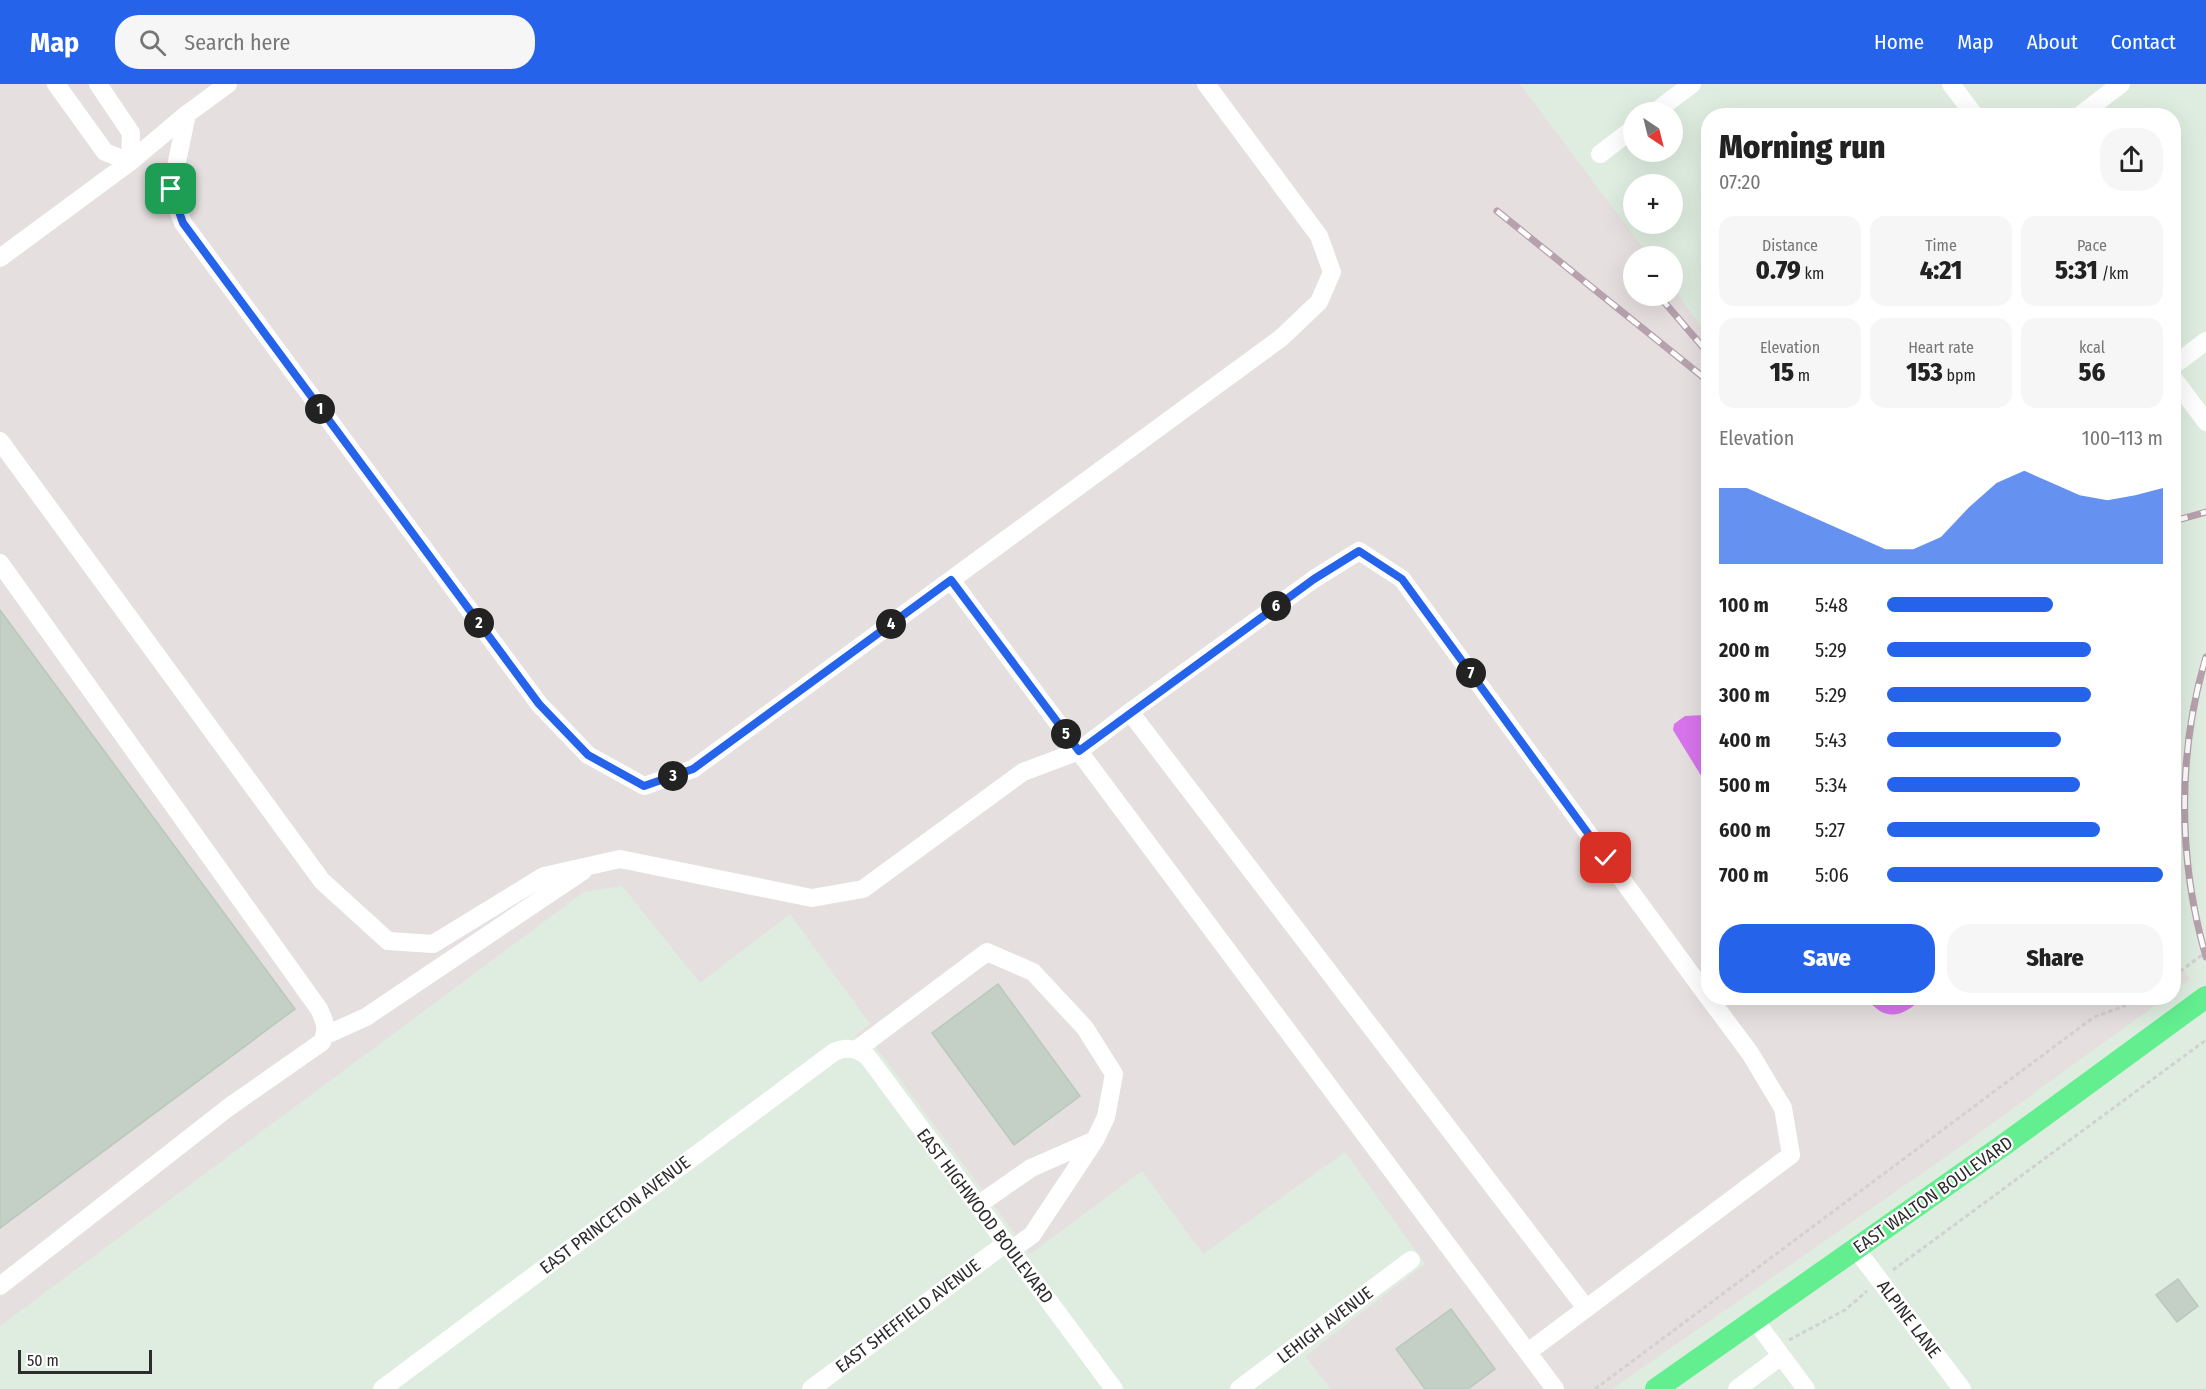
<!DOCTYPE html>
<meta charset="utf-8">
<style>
body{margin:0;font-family:"Fira Sans Condensed",sans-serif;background:#f6f6f6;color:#222;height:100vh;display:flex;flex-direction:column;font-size:22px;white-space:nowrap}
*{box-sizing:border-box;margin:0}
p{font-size:20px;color:#767676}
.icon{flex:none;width:33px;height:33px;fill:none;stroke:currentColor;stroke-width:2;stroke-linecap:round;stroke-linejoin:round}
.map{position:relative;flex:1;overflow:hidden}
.panel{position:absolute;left:1701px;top:24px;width:480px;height:897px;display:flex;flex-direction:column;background:#fff;border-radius:24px;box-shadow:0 6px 24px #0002}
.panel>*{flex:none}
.needle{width:39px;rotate:145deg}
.buttons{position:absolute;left:1623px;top:18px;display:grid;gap:12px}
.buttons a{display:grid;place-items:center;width:60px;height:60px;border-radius:50%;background:#fff;box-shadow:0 6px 24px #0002;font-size:30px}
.scale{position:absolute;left:18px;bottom:15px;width:134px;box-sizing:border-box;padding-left:6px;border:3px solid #2c2c2c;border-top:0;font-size:16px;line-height:21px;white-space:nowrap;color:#2c2c2c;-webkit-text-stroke:4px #fff;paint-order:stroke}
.pin{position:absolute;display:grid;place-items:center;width:51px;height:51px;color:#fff;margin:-26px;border-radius:12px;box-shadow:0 3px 9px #0006}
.km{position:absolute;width:30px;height:30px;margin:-15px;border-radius:50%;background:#222;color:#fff;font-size:16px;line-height:30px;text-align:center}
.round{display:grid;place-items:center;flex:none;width:63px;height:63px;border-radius:24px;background:#f6f6f6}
.summary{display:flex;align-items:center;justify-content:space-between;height:102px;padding:0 18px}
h1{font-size:33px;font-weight:800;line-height:45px}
.metrics{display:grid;grid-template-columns:repeat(3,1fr);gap:9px;height:102px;padding:6px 18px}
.metrics div{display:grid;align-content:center;border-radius:15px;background:#f6f6f6;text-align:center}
.metrics b{font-size:26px;font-weight:800}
.metrics small{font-size:16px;font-weight:400}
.metrics p{font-size:16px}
.chart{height:168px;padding:12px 18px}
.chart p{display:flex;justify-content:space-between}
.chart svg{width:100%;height:108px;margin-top:6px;fill:#2563eb;opacity:.7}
.button{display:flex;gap:12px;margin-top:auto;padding:12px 18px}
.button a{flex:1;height:69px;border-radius:24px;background:#2563eb;color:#fff;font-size:24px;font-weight:800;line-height:69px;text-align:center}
.button a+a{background:#f6f6f6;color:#222}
ul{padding:0 18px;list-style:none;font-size:20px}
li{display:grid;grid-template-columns:96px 72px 1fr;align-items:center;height:45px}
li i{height:15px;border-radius:8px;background:#2563eb}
header{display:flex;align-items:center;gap:36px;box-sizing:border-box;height:84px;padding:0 30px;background:#2563eb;color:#fff}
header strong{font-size:28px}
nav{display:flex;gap:33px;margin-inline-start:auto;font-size:21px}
.search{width:420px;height:54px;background:#f6f6f6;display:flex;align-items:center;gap:15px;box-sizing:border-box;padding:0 21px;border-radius:24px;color:#767676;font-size:22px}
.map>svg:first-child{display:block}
</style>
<header>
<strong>Map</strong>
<div class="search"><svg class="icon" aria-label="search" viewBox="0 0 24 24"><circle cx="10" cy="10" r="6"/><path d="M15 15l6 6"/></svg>Search here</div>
<nav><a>Home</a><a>Map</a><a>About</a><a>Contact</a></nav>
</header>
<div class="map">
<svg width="2206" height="1305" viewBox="0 0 2206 1305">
<rect width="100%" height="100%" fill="#dfede0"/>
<path fill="#e6dfe0" d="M0 0H1520L1649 172H1634V212H1672L1673 204 1708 252V914H2165L1964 1060 1612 1305H1331L1305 1272 1425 1180 1345 1068 1203 1170 1142 1087 1030 1170 876 963 872 958 855 952 870 940 790 830 700 899 622 802 584 808 0 1242Z
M2174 873 2190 895 2174 907Z"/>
<path fill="#d774ec" d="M1704 631 1708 632V703L1673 646 1674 640 1685 632Z
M1866 914H1923C1902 933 1886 939 1866 914Z"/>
<path fill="#c4d0c5" stroke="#b8c9bb" stroke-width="1.5" d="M0 526 295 925 0 1144Z
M998 900 1080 1012 1014 1061 932 949Z
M2178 1195 2198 1222 2177 1238 2156 1211Z
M1451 1225 1495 1285 1468 1305H1425L1396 1265Z"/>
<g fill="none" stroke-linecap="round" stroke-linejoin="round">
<path stroke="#d1d1d1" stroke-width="3" stroke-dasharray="4.5 3" stroke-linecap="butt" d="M2174 892 2206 868
M1893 1186 2206 956
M1789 1256 1845 1226 1867 1207
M1595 1305 2094 933 2146 914"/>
<path stroke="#fff" stroke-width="18" d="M56 0 105 68 130 78 131 49 98 0
M228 0 187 30 171 106 183 139 539 620 588 671 644 702 693 685 1281 254 1319 218 1332 188 1319 152 1206 0
M1951 0 1975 32
M1655 28 1692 0
M2079 32 2121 0
M1600 70 1634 44
M0 174 130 78 187 30
M2174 281 2206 257
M2174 295 2206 338
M0 357 322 797 388 857 433 860 544 792 620 775 812 814 863 805 1023 688 1079 667 1130 628
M0 479 319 925C325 937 328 946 322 958L229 1023 0 1202
M951 496 1555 1305
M326 951 366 933 583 787
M856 966 987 868 1033 888 1085 944 1114 990 1106 1033 1095 1056 1032 1151 1011 1166
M978 1121 1031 1084 1095 1056
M1856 1165 1962 1305
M1586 1224 1130 628 1314 495 1359 467 1402 495 1708 913
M1754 1235 1806 1305
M1528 1268 1791 1071 1783 1024 1750 969 1709 914
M382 1305 834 968C847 962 857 964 868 973L1114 1305
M811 1305 1006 1159
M1239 1305 1411 1176
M1737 1305 1781 1272"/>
<path stroke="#63ee90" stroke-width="22" d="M1656 1305 2005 1060 2206 913"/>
<g stroke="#b6a1ad" stroke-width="7">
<path id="rail" d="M1497 127 1708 297
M1659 212 1708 269
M2174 437 2206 428
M2206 573C2177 670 2178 776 2206 873"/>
</g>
<use href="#rail" stroke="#fff" stroke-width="4.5" stroke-dasharray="14" stroke-linecap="butt"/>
</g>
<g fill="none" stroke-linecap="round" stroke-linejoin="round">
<g stroke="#fff" stroke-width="12">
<path id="route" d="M171 105 183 139 539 620 588 671 644 702 693 685 951 496 1079 667 1314 495 1359 467 1402 495 1606 774"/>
</g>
<use href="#route" stroke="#2563eb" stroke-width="8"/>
</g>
<g text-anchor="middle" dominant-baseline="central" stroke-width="4.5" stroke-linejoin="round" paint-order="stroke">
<g font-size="18" fill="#2c2c2c" stroke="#fff">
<text transform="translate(1933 1111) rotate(-35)">EAST WALTON BOULEVARD</text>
<text transform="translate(615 1131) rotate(-37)">EAST PRINCETON AVENUE</text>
<text transform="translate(985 1132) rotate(53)">EAST HIGHWOOD BOULEVARD</text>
<text transform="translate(908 1232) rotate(-37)">EAST SHEFFIELD AVENUE</text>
<text transform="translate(1909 1235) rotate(53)">ALPINE LANE</text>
<text transform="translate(1325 1241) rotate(-37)">LEHIGH AVENUE</text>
</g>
</g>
</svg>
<div class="buttons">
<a><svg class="needle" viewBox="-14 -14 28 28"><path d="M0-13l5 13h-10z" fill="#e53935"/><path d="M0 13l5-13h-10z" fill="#767676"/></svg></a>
<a>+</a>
<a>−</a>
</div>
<div class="scale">50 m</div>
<div class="pin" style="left:171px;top:105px;background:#1e9e55"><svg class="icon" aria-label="arrive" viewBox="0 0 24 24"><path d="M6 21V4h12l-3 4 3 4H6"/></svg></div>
<div class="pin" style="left:1606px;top:774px;background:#d93025"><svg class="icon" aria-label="check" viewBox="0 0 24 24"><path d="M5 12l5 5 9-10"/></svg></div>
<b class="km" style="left:320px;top:325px">1</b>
<b class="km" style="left:479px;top:539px">2</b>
<b class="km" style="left:673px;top:692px">3</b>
<b class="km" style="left:891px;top:540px">4</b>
<b class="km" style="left:1066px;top:650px">5</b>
<b class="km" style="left:1276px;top:522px">6</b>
<b class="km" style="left:1471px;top:589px">7</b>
<section class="panel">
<div class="summary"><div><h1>Morning run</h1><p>07:20</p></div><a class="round"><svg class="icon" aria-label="share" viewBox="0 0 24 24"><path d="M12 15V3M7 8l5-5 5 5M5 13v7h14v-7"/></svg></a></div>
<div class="metrics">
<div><p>Distance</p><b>0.79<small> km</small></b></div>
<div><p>Time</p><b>4:21</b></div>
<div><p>Pace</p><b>5:31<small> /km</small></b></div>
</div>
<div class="metrics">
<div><p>Elevation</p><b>15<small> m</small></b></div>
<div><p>Heart rate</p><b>153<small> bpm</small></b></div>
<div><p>kcal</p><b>56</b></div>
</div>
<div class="chart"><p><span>Elevation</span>100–113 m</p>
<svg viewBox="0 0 160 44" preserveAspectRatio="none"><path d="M0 44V13L10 13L20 18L30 23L40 28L50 33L60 38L70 38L80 33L90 21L100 11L110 6L120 11L130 16L140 18L150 16L160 13V44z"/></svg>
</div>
<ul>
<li><b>100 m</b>5:48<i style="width:60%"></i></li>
<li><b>200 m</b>5:29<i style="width:74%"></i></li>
<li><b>300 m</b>5:29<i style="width:74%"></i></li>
<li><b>400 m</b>5:43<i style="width:63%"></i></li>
<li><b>500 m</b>5:34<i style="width:70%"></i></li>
<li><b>600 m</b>5:27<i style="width:77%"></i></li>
<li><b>700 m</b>5:06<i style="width:100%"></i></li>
</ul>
<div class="button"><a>Save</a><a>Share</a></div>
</section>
</div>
